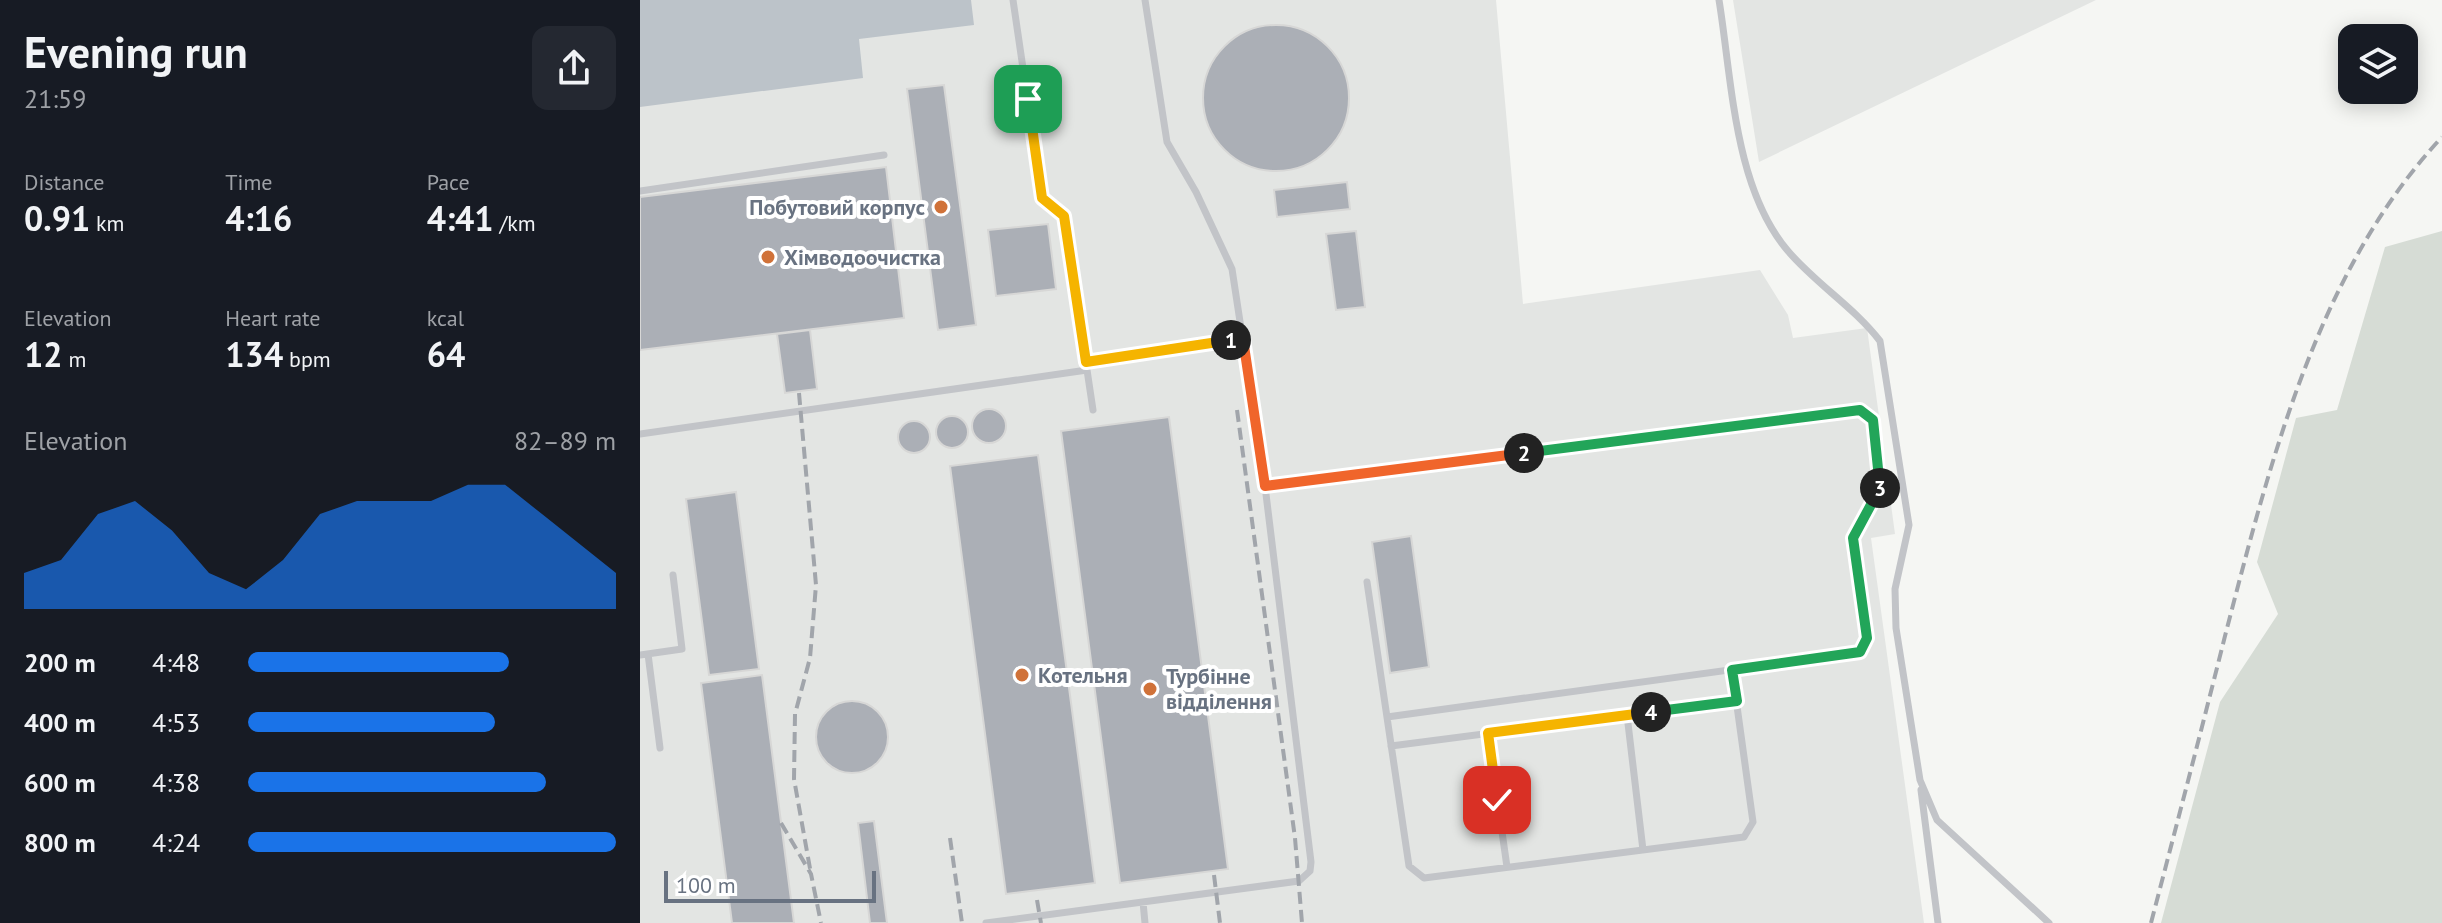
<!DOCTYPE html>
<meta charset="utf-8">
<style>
body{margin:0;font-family:"PT Sans",sans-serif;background:#242831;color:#f1f3f6;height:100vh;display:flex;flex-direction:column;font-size:30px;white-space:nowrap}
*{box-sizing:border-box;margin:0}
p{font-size:26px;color:#9ea1a6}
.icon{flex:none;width:44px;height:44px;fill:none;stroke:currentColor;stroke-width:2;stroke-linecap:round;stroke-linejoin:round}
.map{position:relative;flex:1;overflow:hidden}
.panel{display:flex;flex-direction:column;background:#171b24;width:640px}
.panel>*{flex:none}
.buttons{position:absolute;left:1698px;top:24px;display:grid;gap:16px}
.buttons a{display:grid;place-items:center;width:80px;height:80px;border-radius:16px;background:#171b24;box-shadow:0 4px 20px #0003;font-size:40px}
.scale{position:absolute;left:24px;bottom:20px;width:212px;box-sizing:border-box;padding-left:8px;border:4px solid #687281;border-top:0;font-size:22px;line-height:28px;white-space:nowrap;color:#687281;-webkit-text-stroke:6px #fff;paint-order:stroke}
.pin{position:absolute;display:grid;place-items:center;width:68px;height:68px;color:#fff;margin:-34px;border-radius:16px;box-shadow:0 4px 12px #0006}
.km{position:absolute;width:40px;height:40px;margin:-20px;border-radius:50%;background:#222;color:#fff;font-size:22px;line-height:40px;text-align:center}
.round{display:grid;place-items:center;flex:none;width:84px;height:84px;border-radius:16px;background:#242831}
.head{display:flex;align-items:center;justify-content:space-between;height:136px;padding:0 24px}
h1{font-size:44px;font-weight:700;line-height:60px}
.metrics{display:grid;grid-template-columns:repeat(3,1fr);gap:12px;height:136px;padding:8px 24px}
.metrics div{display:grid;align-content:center}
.metrics b{font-size:34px;font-weight:700}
.metrics small{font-size:22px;font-weight:400}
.metrics p{font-size:22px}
.chart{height:224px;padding:16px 24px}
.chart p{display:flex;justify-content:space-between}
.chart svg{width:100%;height:144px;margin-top:8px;fill:#1a73e8;opacity:.7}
ul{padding:0 24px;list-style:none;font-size:26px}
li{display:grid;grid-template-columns:128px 96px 1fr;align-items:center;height:60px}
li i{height:20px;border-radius:10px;background:#1a73e8}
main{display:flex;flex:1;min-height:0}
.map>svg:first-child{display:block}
</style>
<main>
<section class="panel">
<div class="head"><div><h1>Evening run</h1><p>21:59</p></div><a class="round"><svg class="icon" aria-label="share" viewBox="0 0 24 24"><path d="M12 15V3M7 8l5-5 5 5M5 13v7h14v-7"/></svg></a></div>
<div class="metrics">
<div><p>Distance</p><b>0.91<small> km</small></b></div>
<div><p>Time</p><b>4:16</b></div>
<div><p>Pace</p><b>4:41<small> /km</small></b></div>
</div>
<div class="metrics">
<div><p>Elevation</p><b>12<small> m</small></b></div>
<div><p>Heart rate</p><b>134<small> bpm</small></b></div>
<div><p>kcal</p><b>64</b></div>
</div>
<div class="chart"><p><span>Elevation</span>82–89 m</p>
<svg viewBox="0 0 160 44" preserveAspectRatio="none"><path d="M0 44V33L10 29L20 15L30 11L40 20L50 33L60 38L70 29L80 15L90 11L100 11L110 11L120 6L130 6L140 15L150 24L160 33V44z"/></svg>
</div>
<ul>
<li><b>200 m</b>4:48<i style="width:71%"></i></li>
<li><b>400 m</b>4:53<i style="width:67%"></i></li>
<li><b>600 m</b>4:38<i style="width:81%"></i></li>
<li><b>800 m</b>4:24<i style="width:100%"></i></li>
</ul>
</section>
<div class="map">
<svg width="1802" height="923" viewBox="0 0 1802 923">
<rect width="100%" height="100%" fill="#f5f6f3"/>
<path fill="#e3e5e3" d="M0 0H856L883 304 1120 270 1148 315 1153 338 1227 328 1255 534 1231 538 1284 923H0Z
M1093 0H1456L1119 162Z"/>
<path fill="#d6dcd5" d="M1802 231V923H1521L1580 702 1638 614 1617 562 1656 418 1697 410 1745 247Z"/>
<path fill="#bcc3c9" d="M0 0H331L334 25 219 39 223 78 0 107Z"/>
<path fill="#abafb6" stroke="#d7d7d6" stroke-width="2" d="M563 98a73 73 0 1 1 146 0a73 73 0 1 1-146 0Z
M304 85 336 325 298 330 267 89Z
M246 167 264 318 0 350V197Z
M707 182 710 209 637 217 634 190Z
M408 224 416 289 356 296 348 230Z
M716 231 725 307 696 310 686 234Z
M170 330 177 389 145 393 137 334Z
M332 426a17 17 0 1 1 34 0a17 17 0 1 1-34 0Z
M296 432a16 16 0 1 1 32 0a16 16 0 1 1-32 0Z
M529 417 588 869 480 883 421 431Z
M258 437a16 16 0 1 1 32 0a16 16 0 1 1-32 0Z
M398 455 455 883 366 894 310 466Z
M96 492 119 669 69 675 46 499Z
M771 536 789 667 750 673 732 542Z
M122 675 154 923H92L61 683Z
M176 737a36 36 0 1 1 72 0a36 36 0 1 1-72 0Z
M234 821 247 923H230L218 823Z"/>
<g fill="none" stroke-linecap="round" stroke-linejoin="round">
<path stroke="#c2c4c8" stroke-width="7" d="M373 0 402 198 424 216 453 410
M1079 0C1092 80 1094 188 1148 251 1176 284 1214 307 1240 341L1269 525 1255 589 1256 628 1280 780 1297 820 1409 923
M0 191 244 155
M446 362 603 339
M0 434 447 370
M625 486 1220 410 1233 420 1240 489 1213 538 1227 638 1220 652 747 717
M727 582 769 866 784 878 1104 837 1113 822 1092 670
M8 654 20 748
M0 655 42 649 33 575
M987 715 1003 850
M848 733 867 867
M751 746 1097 701
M1281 790 1298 923
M503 902 505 923
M346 923 659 881 670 871 671 862 625 486 592 269 556 192 527 142 505 0"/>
<path stroke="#a1a5ab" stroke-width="4" stroke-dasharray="12 6" stroke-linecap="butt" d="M159 393 176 585 170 658 155 714 154 779 171 874
M597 410 655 838 662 923
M141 823 171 874 181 923
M310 838 322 923
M574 875 580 923
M397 900 401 923
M1511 923C1536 827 1561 732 1585 636 1630 463 1677 271 1802 137"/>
</g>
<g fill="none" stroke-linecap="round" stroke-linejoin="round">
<g stroke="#fff" stroke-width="16">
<path id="split-1" d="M388 99 402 198 424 216 446 362 591 340"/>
</g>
<g stroke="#fff" stroke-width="16">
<path id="split-2" d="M591 340 603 339 625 486 884 453"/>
</g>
<g stroke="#fff" stroke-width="16">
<path id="split-3" d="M884 453 1220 410 1233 420 1240 488"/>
</g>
<g stroke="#fff" stroke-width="16">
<path id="split-4" d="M1011 712 1097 701 1092 670 1220 652 1227 638 1213 538 1240 488"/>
</g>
<g stroke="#fff" stroke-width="16">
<path id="split-5" d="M857 800 848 733 1011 712"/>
</g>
<use href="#split-1" stroke="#f5b400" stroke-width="10"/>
<use href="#split-2" stroke="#f0652b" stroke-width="10"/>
<use href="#split-3" stroke="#22a559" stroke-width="10"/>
<use href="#split-4" stroke="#22a559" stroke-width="10"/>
<use href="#split-5" stroke="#f5b400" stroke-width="10"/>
</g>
<g fill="#d07239" stroke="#fff" stroke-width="3">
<circle cx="301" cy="207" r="8"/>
<circle cx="128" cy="257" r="8"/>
<circle cx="382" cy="675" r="8"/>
<circle cx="510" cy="689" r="8"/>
</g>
<g text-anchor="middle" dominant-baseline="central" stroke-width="8" stroke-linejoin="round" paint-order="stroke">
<g font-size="22" font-weight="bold" fill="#687281" stroke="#fff" text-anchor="start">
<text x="285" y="207" text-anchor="end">Побутовий корпус</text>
<text x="144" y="257">Хімводоочистка</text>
<text x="398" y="675">Котельня</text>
<text x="526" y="676">Турбінне<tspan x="526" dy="25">відділення</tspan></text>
</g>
</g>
</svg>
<div class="buttons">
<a><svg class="icon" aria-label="layers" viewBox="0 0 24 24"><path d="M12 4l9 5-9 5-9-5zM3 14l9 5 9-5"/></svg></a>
</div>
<div class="scale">100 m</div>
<div class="pin" style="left:388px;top:99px;background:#1e9e55"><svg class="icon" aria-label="arrive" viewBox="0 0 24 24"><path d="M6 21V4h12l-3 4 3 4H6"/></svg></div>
<div class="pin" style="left:857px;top:800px;background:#d93025"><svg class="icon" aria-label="check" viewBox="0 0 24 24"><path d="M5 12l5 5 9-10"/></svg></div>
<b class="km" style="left:591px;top:340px">1</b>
<b class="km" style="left:884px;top:453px">2</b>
<b class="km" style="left:1240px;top:488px">3</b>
<b class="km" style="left:1011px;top:712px">4</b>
</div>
</main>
